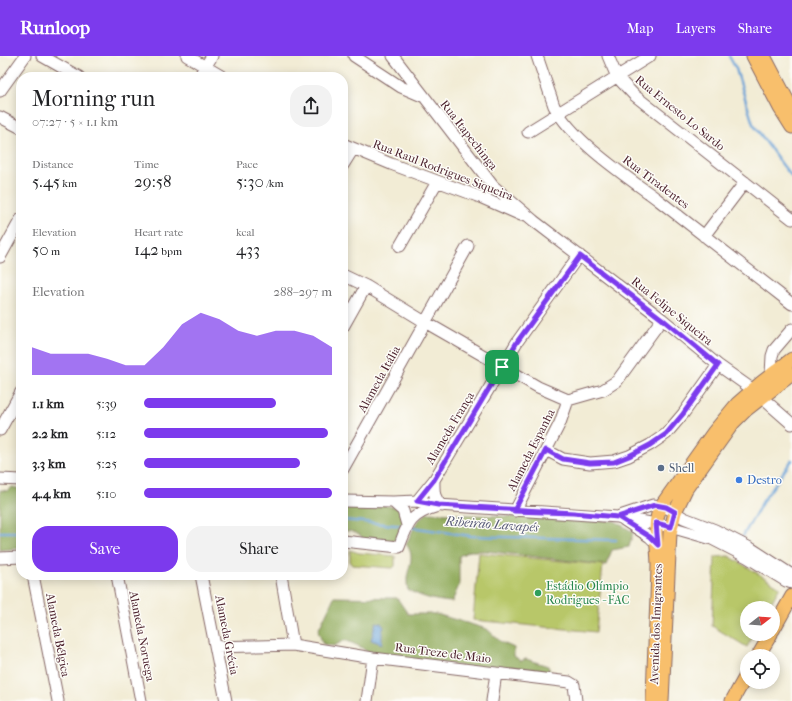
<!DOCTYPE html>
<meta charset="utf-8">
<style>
body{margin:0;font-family:"IM FELL French Canon",serif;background:#f2f2f2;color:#202124;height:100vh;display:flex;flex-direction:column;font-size:15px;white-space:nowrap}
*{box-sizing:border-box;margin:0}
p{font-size:13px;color:#757577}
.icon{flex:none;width:22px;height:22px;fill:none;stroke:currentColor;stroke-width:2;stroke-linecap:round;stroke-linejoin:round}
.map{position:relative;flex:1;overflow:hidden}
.drawer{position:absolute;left:16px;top:16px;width:332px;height:508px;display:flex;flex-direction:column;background:#fff;border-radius:16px;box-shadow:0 2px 10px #0003}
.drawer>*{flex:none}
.needle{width:26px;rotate:73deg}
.controls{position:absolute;left:740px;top:545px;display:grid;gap:8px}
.controls a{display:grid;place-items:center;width:40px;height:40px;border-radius:50%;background:#fff;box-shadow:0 2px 10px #0003;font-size:20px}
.pin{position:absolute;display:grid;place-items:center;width:34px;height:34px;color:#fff;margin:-17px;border-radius:8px;box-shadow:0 2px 6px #0006}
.round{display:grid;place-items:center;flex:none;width:42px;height:42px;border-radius:16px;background:#f2f2f2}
.overview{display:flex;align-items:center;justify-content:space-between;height:68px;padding:0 16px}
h1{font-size:22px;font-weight:600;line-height:30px}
.figures{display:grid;grid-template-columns:repeat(3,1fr);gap:6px;height:68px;padding:4px 16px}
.figures div{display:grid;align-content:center}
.figures b{font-size:17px;font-weight:600}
.figures small{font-size:11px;font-weight:400}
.figures p{font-size:11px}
.chart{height:112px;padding:8px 16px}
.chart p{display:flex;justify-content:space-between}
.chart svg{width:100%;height:72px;margin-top:4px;fill:#7c3aed;opacity:.7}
.action{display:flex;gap:8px;margin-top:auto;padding:8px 16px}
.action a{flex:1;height:46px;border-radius:16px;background:#7c3aed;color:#fff;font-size:16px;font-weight:600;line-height:46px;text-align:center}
.action a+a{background:#f2f2f2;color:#202124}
ul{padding:0 16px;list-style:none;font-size:13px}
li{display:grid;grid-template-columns:64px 48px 1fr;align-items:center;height:30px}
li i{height:10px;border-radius:5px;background:#7c3aed}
header{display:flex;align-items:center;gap:24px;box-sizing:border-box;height:56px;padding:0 20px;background:#7c3aed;color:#fff}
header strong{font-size:19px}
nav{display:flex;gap:22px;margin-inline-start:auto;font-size:14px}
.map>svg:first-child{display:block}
</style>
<header>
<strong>Runloop</strong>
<nav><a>Map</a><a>Layers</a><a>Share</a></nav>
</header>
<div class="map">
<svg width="792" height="645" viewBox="0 0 792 645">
<rect width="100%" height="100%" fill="#fdfcf7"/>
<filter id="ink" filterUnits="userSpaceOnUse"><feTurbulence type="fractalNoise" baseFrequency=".025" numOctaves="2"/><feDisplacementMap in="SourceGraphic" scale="8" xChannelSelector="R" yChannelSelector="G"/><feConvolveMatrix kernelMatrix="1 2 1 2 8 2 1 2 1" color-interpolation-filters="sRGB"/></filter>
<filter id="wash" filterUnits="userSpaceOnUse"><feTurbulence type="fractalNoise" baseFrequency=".012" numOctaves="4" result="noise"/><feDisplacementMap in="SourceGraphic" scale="16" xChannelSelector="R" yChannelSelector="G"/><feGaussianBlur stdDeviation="0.9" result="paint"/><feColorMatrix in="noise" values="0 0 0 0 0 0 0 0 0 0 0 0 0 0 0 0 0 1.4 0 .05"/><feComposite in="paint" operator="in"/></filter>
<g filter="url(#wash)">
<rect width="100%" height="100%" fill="#f2ecd5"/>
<path fill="#b8c769" stroke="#81734a" d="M350 494 359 497 395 500V510L393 512 352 509 350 507Z
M479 497 603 509 596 576 473 564Z
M729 500 780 531 768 552H747V578H754L747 591 712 570 715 501Z"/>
<path fill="#92ac5d" stroke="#6e6644" d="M12 431 21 433V492L0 494V434L7 435Z
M365 449H383L407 454 398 486 364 484C359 476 352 475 343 475V451L356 452Z
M427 457 615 465 633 476 629 491 612 494 606 509 486 495H470L459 500V529L452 546C435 545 422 541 408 534 407 530 407 527 407 523 408 510 416 501 406 488L417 466Z
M334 541 397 542 408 558H436L487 573 501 586 514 592V600L521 605 526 603 548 610 553 622 371 599 361 591 345 584 334 590 323 588 318 575Z"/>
<path fill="#67a1d6" stroke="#586080" d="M376 566 381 567 384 571 382 576V588L371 584Z"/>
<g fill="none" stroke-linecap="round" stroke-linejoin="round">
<path stroke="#67a1d6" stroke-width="2.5" d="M729 0 736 13 753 68 781 107 792 121
M343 464 404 470
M411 471 471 480 616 484
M0 476H21
M743 480 763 445 792 404"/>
</g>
</g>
<g filter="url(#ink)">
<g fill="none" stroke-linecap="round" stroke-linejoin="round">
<g stroke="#856766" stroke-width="13">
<path id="minor" d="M42 0 79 21
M187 0 223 21
M354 0 401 31 422 40
M393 0 493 130 534 165 662 263 718 309 752 333 792 368
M537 0 554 50C573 85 624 119 657 143 702 178 747 213 792 248
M608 0 617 21 634 39 792 163
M199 21 212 0
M0 35 25 0
M0 61 21 72
M528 76 650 0
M343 88 391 108 480 141 521 159
M343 109 353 93
M704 180 745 126
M400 190 437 126
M0 201 21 163
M343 219 366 230 425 266 538 331 568 344
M343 271 366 230
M771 318 772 300 774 294 792 273
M568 344 603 334 617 325 662 263
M0 374 21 336
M546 394 563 403 590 407 614 405 629 400 650 389 666 378 683 358 718 309
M343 413 468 190
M0 423 21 424
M434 424C434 435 433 442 442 450
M343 445 393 446 417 445 438 449 618 461 667 470 712 483 747 501 786 525 792 527
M417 445 434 424 517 286 579 199
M393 446 403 455 407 469
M515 455 560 367 568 344
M620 460 653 449 666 451 684 462 715 474 752 493 792 519
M624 464 650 481 658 489
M343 485 399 491C408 466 411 458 438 450
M0 502 21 501
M33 519 58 645
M117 519 141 645
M201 519 226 645
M281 519 293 589
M217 591 293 589 373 602 569 626 574 629 576 645
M367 645 373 602
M492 645 496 617"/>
</g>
<g stroke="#856766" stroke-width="15">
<path id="major" d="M753 0 780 52 792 71
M764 0 792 53
M773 574 792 540
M758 600 771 578
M653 645C654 600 657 555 658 510 658 490 652 468 661 450L713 377 737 348 761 327 792 303
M662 645 670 477 675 456 686 433 733 367 747 353 792 318
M732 645 747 618"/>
</g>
<use href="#minor" stroke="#fff" stroke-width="11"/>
<use href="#major" stroke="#f8bf6c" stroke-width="13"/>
</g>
</g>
<g fill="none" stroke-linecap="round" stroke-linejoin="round" filter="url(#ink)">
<g stroke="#fff" stroke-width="8">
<path id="route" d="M502 311 434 424 417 445 438 449 573 457 618 461 650 481 658 489 656 467 671 471 675 456 666 451 655 449 618 461 573 457 514 455 546 394 563 403 590 407 614 406 629 400 650 389 666 378 683 358 718 309 662 263 580 200 517 286 502 311"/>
</g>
<use href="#route" stroke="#7c3aed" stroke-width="5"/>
</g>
<circle fill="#5c6f8a" stroke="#fdfcf7" stroke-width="1.5" cx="661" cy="412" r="4"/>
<circle fill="#3f7fe0" stroke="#fdfcf7" stroke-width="1.5" cx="739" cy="424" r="4"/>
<circle fill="#2e9e5b" stroke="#fdfcf7" stroke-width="1.5" cx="538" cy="537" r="4"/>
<g text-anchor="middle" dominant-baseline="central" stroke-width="3" stroke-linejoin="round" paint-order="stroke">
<g font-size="12" fill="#4a1f2b" stroke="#fdfcf7">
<text transform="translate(680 57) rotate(39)">Rua Ernesto Lo Sardo</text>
<text transform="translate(469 79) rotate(52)">Rua Itapechinga</text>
<text transform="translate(443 114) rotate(21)">Rua Raul Rodrigues Siqueira</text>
<text transform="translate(656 126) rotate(37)">Rua Tiradentes</text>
<text transform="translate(672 255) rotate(39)">Rua Felipe Siqueira</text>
<text transform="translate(379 323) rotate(-61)">Alameda Itália</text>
<text transform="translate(450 372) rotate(-59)">Alameda França</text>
<text transform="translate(531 394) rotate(-63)">Alameda Espanha</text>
<text transform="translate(656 568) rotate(-88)">Avenida dos Imigrantes</text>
<text transform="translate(58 579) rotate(79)">Alameda Bélgica</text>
<text transform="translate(227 579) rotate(79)">Alameda Grécia</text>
<text transform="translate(142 580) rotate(79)">Alameda Noruega</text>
<text transform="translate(443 597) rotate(7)">Rua Treze de Maio</text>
</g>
<g font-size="12" fill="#4e5e75" stroke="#fdfcf7" text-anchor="start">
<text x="669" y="412">Shell</text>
</g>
<g font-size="12" fill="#366cbe" stroke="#fdfcf7" text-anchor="start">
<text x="747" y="424">Destro</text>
</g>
<g font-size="12" fill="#27864d" stroke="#fdfcf7" text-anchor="start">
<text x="546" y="530">Estádio Olímpio<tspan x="546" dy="14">Rodrigues - FAC</tspan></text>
</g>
<g font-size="13" font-style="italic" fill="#575a78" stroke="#fdfcf7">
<text transform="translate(492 468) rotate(4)">Ribeirão Lavapés</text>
</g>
</g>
</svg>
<div class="controls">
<a><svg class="needle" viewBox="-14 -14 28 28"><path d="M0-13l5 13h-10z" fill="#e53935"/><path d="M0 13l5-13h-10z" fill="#757577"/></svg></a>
<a><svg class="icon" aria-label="locate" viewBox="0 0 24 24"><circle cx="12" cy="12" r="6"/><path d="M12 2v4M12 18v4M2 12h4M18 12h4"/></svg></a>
</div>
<div class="pin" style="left:502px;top:311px;background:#1e9e55"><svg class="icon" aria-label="arrive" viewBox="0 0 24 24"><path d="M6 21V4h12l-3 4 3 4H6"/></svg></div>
<section class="drawer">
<div class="overview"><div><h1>Morning run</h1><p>07:27 · 5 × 1.1 km</p></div><a class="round"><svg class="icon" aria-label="share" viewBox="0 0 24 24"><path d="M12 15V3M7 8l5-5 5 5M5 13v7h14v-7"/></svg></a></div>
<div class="figures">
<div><p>Distance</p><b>5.45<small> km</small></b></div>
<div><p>Time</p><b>29:58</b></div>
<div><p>Pace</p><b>5:30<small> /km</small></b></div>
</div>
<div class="figures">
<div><p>Elevation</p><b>50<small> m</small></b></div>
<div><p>Heart rate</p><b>142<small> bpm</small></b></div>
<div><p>kcal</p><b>433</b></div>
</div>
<div class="chart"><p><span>Elevation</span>288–297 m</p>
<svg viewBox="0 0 160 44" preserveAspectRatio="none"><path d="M0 44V27L10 31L20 31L30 31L40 34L50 38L60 38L70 27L80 13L90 6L100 10L110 17L120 20L130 17L140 17L150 20L160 27V44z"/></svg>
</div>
<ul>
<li><b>1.1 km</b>5:39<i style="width:70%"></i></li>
<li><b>2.2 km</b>5:12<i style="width:98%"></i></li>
<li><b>3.3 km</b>5:25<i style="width:83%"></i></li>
<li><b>4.4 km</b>5:10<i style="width:100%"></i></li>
</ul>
<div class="action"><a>Save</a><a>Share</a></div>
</section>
</div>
